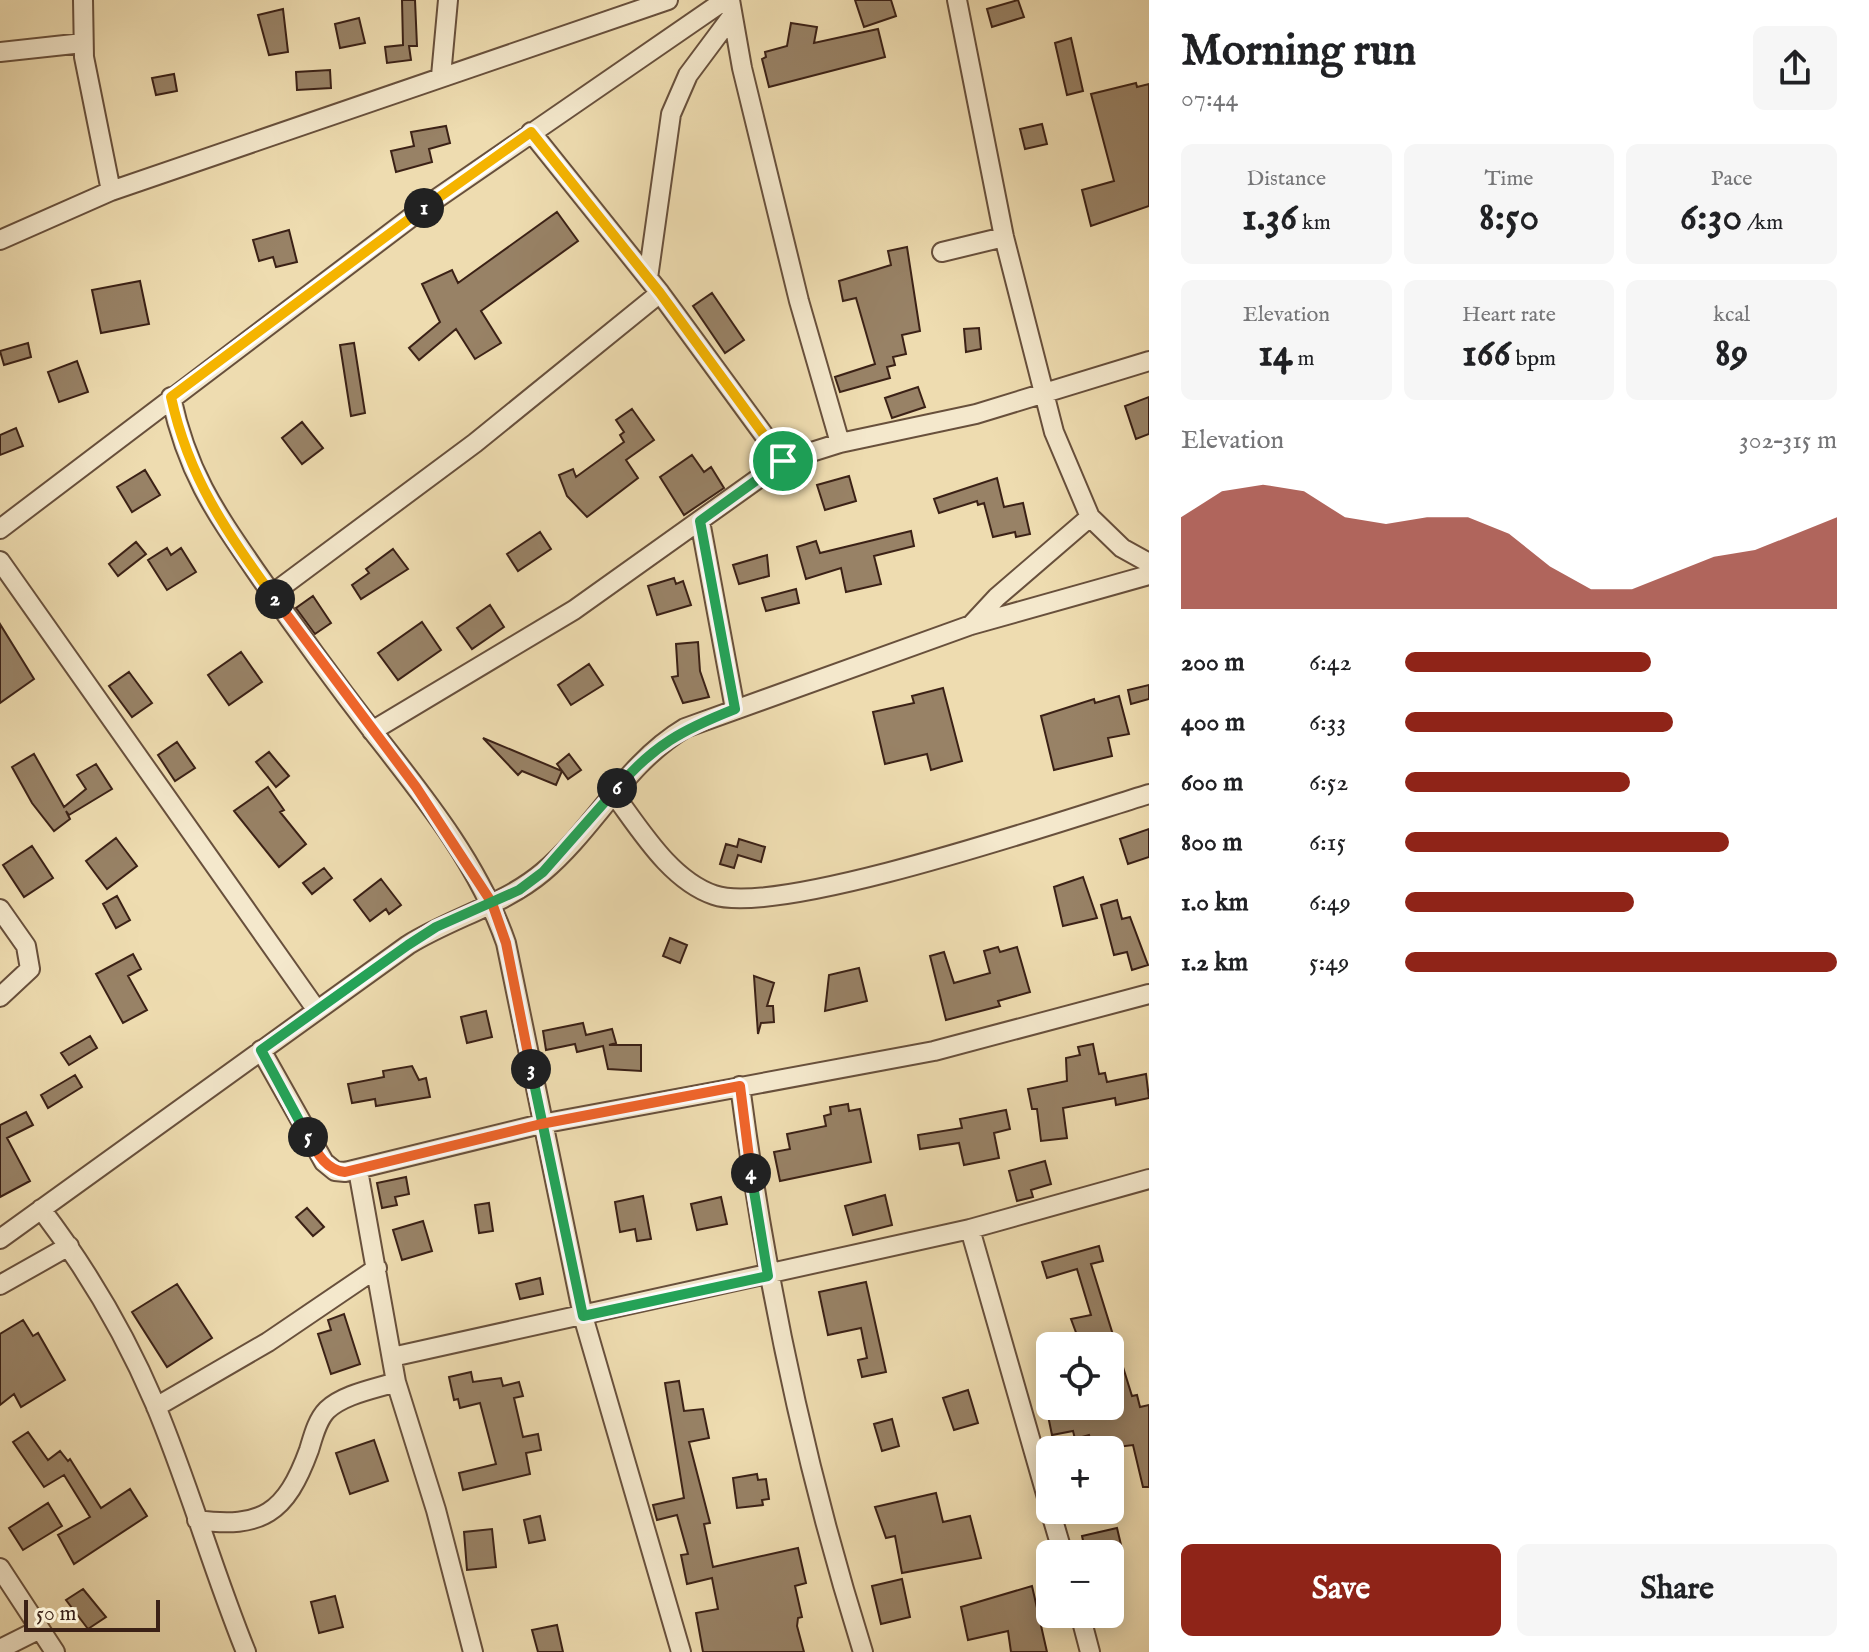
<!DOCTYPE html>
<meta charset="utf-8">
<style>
body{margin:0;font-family:"IM FELL English",serif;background:#f6f6f6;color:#202124;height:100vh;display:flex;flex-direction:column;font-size:30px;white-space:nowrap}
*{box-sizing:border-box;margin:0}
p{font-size:26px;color:#757577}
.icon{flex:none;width:44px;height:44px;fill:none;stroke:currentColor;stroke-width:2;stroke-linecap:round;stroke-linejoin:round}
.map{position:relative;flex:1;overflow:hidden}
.drawer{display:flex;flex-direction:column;background:#fff;width:720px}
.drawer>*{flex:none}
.tools{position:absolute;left:1036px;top:1332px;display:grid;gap:16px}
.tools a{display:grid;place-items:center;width:88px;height:88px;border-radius:12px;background:#fff;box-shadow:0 4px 20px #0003;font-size:40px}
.scale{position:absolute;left:24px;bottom:20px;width:136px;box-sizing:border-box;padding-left:8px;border:4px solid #3b2116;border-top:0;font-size:22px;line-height:28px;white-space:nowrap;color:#3b2116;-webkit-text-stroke:6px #f4e8cc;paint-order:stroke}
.pin{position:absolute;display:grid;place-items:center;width:68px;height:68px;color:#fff;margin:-34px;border:4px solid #fff;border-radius:50%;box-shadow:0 2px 8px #0007}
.km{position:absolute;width:40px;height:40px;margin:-20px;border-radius:50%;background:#222;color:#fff;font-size:22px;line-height:40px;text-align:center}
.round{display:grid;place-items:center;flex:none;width:84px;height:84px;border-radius:12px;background:#f6f6f6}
.overview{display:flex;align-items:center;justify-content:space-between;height:136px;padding:0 32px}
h1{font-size:44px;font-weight:800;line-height:60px}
.stats{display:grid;grid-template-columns:repeat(3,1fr);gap:12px;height:136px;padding:8px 32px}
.stats div{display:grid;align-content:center;border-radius:12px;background:#f6f6f6;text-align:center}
.stats b{font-size:40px;font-weight:800}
.stats small{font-size:22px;font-weight:400}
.stats p{font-size:22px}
.chart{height:224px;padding:16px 32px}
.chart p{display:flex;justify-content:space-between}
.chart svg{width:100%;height:144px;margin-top:8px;fill:#8f2418;opacity:.7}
.cta{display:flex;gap:16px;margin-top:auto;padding:16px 32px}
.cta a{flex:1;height:92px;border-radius:12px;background:#8f2418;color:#fff;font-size:32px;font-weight:800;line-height:92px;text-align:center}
.cta a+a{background:#f6f6f6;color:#202124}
ul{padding:0 32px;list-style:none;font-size:26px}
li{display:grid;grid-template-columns:128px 96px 1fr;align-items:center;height:60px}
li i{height:20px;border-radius:10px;background:#8f2418}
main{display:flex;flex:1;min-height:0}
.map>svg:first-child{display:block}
</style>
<main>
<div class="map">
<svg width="1149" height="1652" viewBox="0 0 1149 1652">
<rect width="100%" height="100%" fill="#eedcb0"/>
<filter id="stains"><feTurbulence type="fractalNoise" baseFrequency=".0025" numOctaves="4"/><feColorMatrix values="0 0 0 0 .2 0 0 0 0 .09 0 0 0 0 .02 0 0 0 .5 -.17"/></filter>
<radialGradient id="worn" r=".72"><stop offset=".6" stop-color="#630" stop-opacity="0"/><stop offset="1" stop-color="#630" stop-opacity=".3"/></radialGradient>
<path fill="#988266" stroke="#3b2116" stroke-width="2" d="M402 0H415L417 46H409L411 60 387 63 385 47 403 45Z
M855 0H891L896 16 864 27Z
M1018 0 1024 17 992 27 987 9Z
M283 9 288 52 269 55 258 15Z
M359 18 365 43 340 48 335 24Z
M791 23 817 27 814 43 878 29 885 57 769 87 762 59 766 57 765 52 787 46Z
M1071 38 1083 91 1067 95 1055 43Z
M330 70 331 88 297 90 296 72Z
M174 74 177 91 156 95 152 78Z
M1136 83 1137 87 1149 84V206L1091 226 1082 190 1114 181 1091 94Z
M1042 124 1047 144 1025 149 1020 129Z
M446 126 450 143 429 149 432 162 396 172 391 151 414 146 411 132Z
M557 212 578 241 481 311 501 343 475 359 456 329 419 360 409 348 440 322 422 284 452 270 458 283Z
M289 230 297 262 276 267 273 257 259 261 253 240Z
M907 247 920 331 902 335 906 354 893 357 895 365 887 367 890 378 840 392 835 377 875 364 856 298 843 301 839 281 891 265 888 251Z
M140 281 149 324 101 333 92 290Z
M712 293 744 340 725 353 693 306Z
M979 328 981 349 966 352 964 329Z
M28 343 31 357 4 365 0 351Z
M354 343 365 413 351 416 340 345Z
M77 361 88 392 59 402 48 372Z
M918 387 925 407 892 418 885 398Z
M1149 397V434L1136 439 1125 406Z
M632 409 654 440 626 460 638 478 587 517 567 496 559 475 573 469 576 477 624 442 620 435 624 432 616 420Z
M302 422 323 448 302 464 282 438Z
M16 428 23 446 0 455V435Z
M692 455 704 472 711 467 724 488 684 515 660 477Z
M145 470 160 495 132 512 117 487Z
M849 476 856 501 825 510 817 485Z
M997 478 1004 507 1023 503 1030 534 1016 537 1015 532 993 537 984 503 978 505 977 501 939 513 934 499Z
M911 531 914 546 874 556 881 584 846 592 841 568 806 579 797 547 816 541 820 553Z
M540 532 551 549 518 571 507 554Z
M136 542 146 554 118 576 109 564Z
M167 548 171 555 181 548 196 572 167 590 148 560Z
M393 549 408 569 361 599 352 585 369 573 366 569Z
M767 555 769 576 739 584 733 565Z
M674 578 676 584 683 581 691 605 657 615 648 586Z
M796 589 799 603 766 611 762 598Z
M313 596 331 623 315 634 296 608Z
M490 605 504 627 472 649 457 628Z
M422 622 441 650 398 680 378 653Z
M0 624 34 679 0 703Z
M698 642 700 671 709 697 683 703 672 677 678 676 676 644Z
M241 652 262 682 229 705 208 675Z
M589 664 603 685 571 705 558 685Z
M129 672 152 703 132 717 109 686Z
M1149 685V699L1131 704 1128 690Z
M943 688 962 761 931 770 927 754 885 764 873 712 914 703 912 696Z
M1119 696 1129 734 1108 738 1112 756 1054 770 1041 716 1094 699 1095 703Z
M483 738 562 771 556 785 522 771 518 775Z
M177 742 195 768 175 781 158 755Z
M269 752 289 776 276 787 256 762Z
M34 754 64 807 86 789 77 775 96 764 112 789 69 815 66 811 70 819 54 831 32 803 12 767Z
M569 754 581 770 568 779 557 764Z
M268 787 284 810 280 812 306 844 279 867 234 811Z
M1149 829V857L1128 864 1120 839Z
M116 838 137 866 107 889 86 861Z
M739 839 765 847 761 862 738 855 734 868 720 864 726 844 737 847Z
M32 846 53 878 24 897 3 865Z
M324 868 332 878 312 894 303 883Z
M1083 877 1097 918 1063 926 1054 887Z
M381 879 401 905 389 914 386 909 370 921 354 900Z
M117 896 130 920 116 928 103 904Z
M1117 900 1122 919 1130 917 1148 965 1132 970 1127 952 1114 955 1101 905Z
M670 938 687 945 680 963 663 956Z
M998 947 1000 952 1017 947 1030 992 998 1001 1000 1006 946 1020 930 956 944 952 954 983 990 973 984 951Z
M133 954 141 969 128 976 147 1010 123 1023 96 974Z
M859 968 867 1001 825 1011 829 975Z
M754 976 774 983 767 1006H773L774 1022 761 1023 758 1034Z
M486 1011 492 1037 467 1043 461 1017Z
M583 1023 586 1035 612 1029 616 1043 609 1045H641V1071L608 1069 603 1046 577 1052 575 1044 546 1050 543 1031Z
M90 1036 97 1048 69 1065 61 1053Z
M1093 1044 1099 1074 1105 1073 1107 1082 1146 1074 1149 1098 1116 1105 1115 1098 1063 1108 1067 1138 1041 1141 1037 1109H1032L1028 1089 1067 1081 1066 1058 1080 1055 1078 1047Z
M412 1066 419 1080 426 1078 430 1097 376 1106 375 1099 352 1103 348 1084 384 1077 383 1071Z
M75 1075 82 1087 48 1108 41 1095Z
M848 1104 849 1111 860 1109 871 1162 780 1181 774 1152 790 1149 787 1134 826 1126 824 1116 831 1114 830 1107Z
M1006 1110 1010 1129 994 1133 999 1158 964 1165 959 1143 920 1149 918 1135 962 1128 960 1119Z
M26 1112 33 1125 7 1138 30 1181 0 1197V1125Z
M1045 1161 1051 1184 1031 1190 1033 1197 1017 1201 1009 1171Z
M406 1177 409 1194 395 1197 397 1205 382 1208 377 1183Z
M885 1195 892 1225 853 1235 845 1206Z
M643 1196 651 1239 637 1241 635 1229 620 1232 615 1202Z
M721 1197 727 1224 697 1230 691 1204Z
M489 1203 493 1231 479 1233 475 1205Z
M307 1208 324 1227 313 1236 296 1217Z
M423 1221 432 1251 402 1260 393 1230Z
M1099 1246 1103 1261 1091 1264 1132 1396 1137 1395 1140 1407 1149 1405V1487H1143L1133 1445 1093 1450 1089 1435 1075 1439 1073 1431 1052 1435 1046 1406H1110V1342L1081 1346 1071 1319 1091 1315 1077 1269 1047 1278 1042 1262Z
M540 1278 543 1294 520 1299 516 1284Z
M866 1282 886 1372 862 1377 858 1360 867 1358 861 1328 828 1335 819 1292Z
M177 1284 212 1338 167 1367 132 1312Z
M344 1314 360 1364 331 1374 318 1334 331 1330 328 1320Z
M23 1320 33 1336 38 1333 65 1380 21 1407 14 1394 0 1405V1334Z
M471 1372 473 1382 501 1378 503 1386 519 1382 523 1396 514 1398 523 1437 538 1434 541 1450 526 1453 530 1474 463 1490 459 1473 496 1464 480 1403 460 1408 458 1399 454 1400 449 1377Z
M679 1381 684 1411 703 1409 709 1438 689 1442 710 1523 704 1524 713 1567 798 1548 806 1583 795 1586 802 1617 798 1618 797 1626 804 1652H703L696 1613 718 1609 712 1578 687 1584 681 1555 688 1554 677 1515 657 1520 653 1505 684 1498 665 1383Z
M968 1390 978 1423 954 1430 943 1398Z
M892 1419 899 1446 882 1451 874 1424Z
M28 1432 48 1460 60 1451 68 1461 70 1459 101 1508 130 1489 147 1516 74 1564 58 1535 90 1517 64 1475 44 1487 13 1442Z
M374 1440 388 1481 350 1494 336 1453Z
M757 1474 758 1480 766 1479 769 1499 762 1500 763 1505 737 1508 733 1478Z
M936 1493 943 1522 970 1516 981 1558 902 1573 895 1536 886 1538 875 1507Z
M48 1503 62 1526 23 1550 9 1528Z
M540 1516 545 1540 529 1543 524 1520Z
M1117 1528 1122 1549 1086 1554 1082 1536Z
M492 1529 496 1567 467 1570 464 1532Z
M902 1579 910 1617 881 1624 872 1586Z
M1032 1586 1047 1652H1011L1008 1631 968 1640 961 1607Z
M83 1589 106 1617 88 1629 66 1600Z
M335 1596 343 1627 319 1633 311 1602Z
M557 1625 563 1652H538L532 1630Z"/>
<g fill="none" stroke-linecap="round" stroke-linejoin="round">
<g stroke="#68503c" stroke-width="22">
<path id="street" d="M83 0 84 57 111 191
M730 0 742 68 799 301 840 443
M957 0 1004 237 1054 432 1090 517 1122 548 1149 563
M0 52 83 43
M441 76 448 0
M531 132 660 293 783 461
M0 240 111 191 668 0
M942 252 1004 237
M648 278 671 114 688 75 732 16
M171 397C187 471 213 509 255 570 293 625 333 680 374 733 425 798 479 865 506 943L583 1316 681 1652
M700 521 735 709
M0 529 426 206 725 0
M0 561 316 1009
M272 594 475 443 660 293
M971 625 997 597 1090 517
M372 731 574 610 783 461 840 443 976 414 1149 361
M613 793C640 829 670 880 714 895 779 918 1070 818 1149 794
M0 909 26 946 30 969 0 997
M261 1050 324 1162 335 1171 345 1172 541 1124 934 1051 1149 994
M740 1086C765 1277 805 1468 863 1652
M358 1170 396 1382 436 1510 473 1652
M41 1209C86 1268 126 1336 155 1404 189 1485 213 1571 246 1652
M970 1229 1050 1508
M0 1239 408 945C451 918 504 905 543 872 595 828 625 764 685 728L971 625 1149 575
M0 1285 69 1246
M392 1357 970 1229 1149 1179
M156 1407 268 1342 377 1268
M1050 1510 1063 1554
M197 1520C262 1529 286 1513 309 1450 313 1437 317 1420 327 1410 344 1394 375 1389 396 1382
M0 1568 55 1652
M1080 1614 1090 1652
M0 1649 40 1629"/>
</g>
<use href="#street" stroke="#f4e8cc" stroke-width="18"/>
</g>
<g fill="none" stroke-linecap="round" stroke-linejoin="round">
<g stroke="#fff" stroke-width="16">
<path id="split-1" d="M424 208 531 132 660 293 783 461"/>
</g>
<g stroke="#fff" stroke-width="16">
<path id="split-2" d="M275 599C226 531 189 479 171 397L424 208"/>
</g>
<g stroke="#fff" stroke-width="16">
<path id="split-3" d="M275 599 416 787 492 903 506 943 531 1069"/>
</g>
<g stroke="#fff" stroke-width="16">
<path id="split-4" d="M531 1069 583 1316 768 1276 751 1173"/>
</g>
<g stroke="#fff" stroke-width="16">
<path id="split-5" d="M308 1137C317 1153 326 1170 345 1172L541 1124 740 1086 751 1173"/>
</g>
<g stroke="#fff" stroke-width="16">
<path id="split-6" d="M308 1137 261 1050 408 945 436 927 519 890 543 872 617 788"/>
</g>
<g stroke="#fff" stroke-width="16">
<path id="split-7" d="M617 788C654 745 682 730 735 709L700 521 783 461"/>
</g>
<use href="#split-1" stroke="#f5b400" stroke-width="10"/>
<use href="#split-2" stroke="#f5b400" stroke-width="10"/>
<use href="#split-3" stroke="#f0652b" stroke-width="10"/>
<use href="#split-4" stroke="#22a559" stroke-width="10"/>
<use href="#split-5" stroke="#f0652b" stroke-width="10"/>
<use href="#split-6" stroke="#22a559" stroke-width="10"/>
<use href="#split-7" stroke="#22a559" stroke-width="10"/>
</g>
<rect width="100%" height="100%" filter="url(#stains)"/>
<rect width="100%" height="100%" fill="url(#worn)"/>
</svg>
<div class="tools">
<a><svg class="icon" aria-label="locate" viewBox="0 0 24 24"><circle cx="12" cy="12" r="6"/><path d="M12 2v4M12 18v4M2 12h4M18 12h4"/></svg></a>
<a>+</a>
<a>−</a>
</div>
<div class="scale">50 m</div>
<div class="pin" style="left:783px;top:461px;background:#1e9e55"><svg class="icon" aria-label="arrive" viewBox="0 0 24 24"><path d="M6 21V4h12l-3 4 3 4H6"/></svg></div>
<b class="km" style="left:424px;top:208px">1</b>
<b class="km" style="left:275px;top:599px">2</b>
<b class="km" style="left:531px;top:1069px">3</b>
<b class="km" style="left:751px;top:1173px">4</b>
<b class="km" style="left:308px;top:1137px">5</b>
<b class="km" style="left:617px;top:788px">6</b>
</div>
<section class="drawer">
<div class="overview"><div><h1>Morning run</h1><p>07:44</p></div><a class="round"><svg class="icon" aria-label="share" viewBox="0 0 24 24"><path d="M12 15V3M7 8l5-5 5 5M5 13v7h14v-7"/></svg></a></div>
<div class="stats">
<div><p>Distance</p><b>1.36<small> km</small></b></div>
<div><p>Time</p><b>8:50</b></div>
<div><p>Pace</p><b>6:30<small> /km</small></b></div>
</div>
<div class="stats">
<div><p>Elevation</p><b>14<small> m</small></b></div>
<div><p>Heart rate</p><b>166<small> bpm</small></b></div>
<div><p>kcal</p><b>89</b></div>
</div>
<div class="chart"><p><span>Elevation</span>302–315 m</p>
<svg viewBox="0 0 160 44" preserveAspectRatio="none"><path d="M0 44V16L10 8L20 6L30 8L40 16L50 18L60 16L70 16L80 21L90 31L100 38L110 38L120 33L130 28L140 26L150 21L160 16V44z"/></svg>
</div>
<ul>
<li><b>200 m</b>6:42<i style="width:57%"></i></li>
<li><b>400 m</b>6:33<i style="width:62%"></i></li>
<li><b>600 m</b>6:52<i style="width:52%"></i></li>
<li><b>800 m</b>6:15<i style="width:75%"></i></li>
<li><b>1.0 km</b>6:49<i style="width:53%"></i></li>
<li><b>1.2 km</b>5:49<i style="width:100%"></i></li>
</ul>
<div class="cta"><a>Save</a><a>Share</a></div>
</section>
</main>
